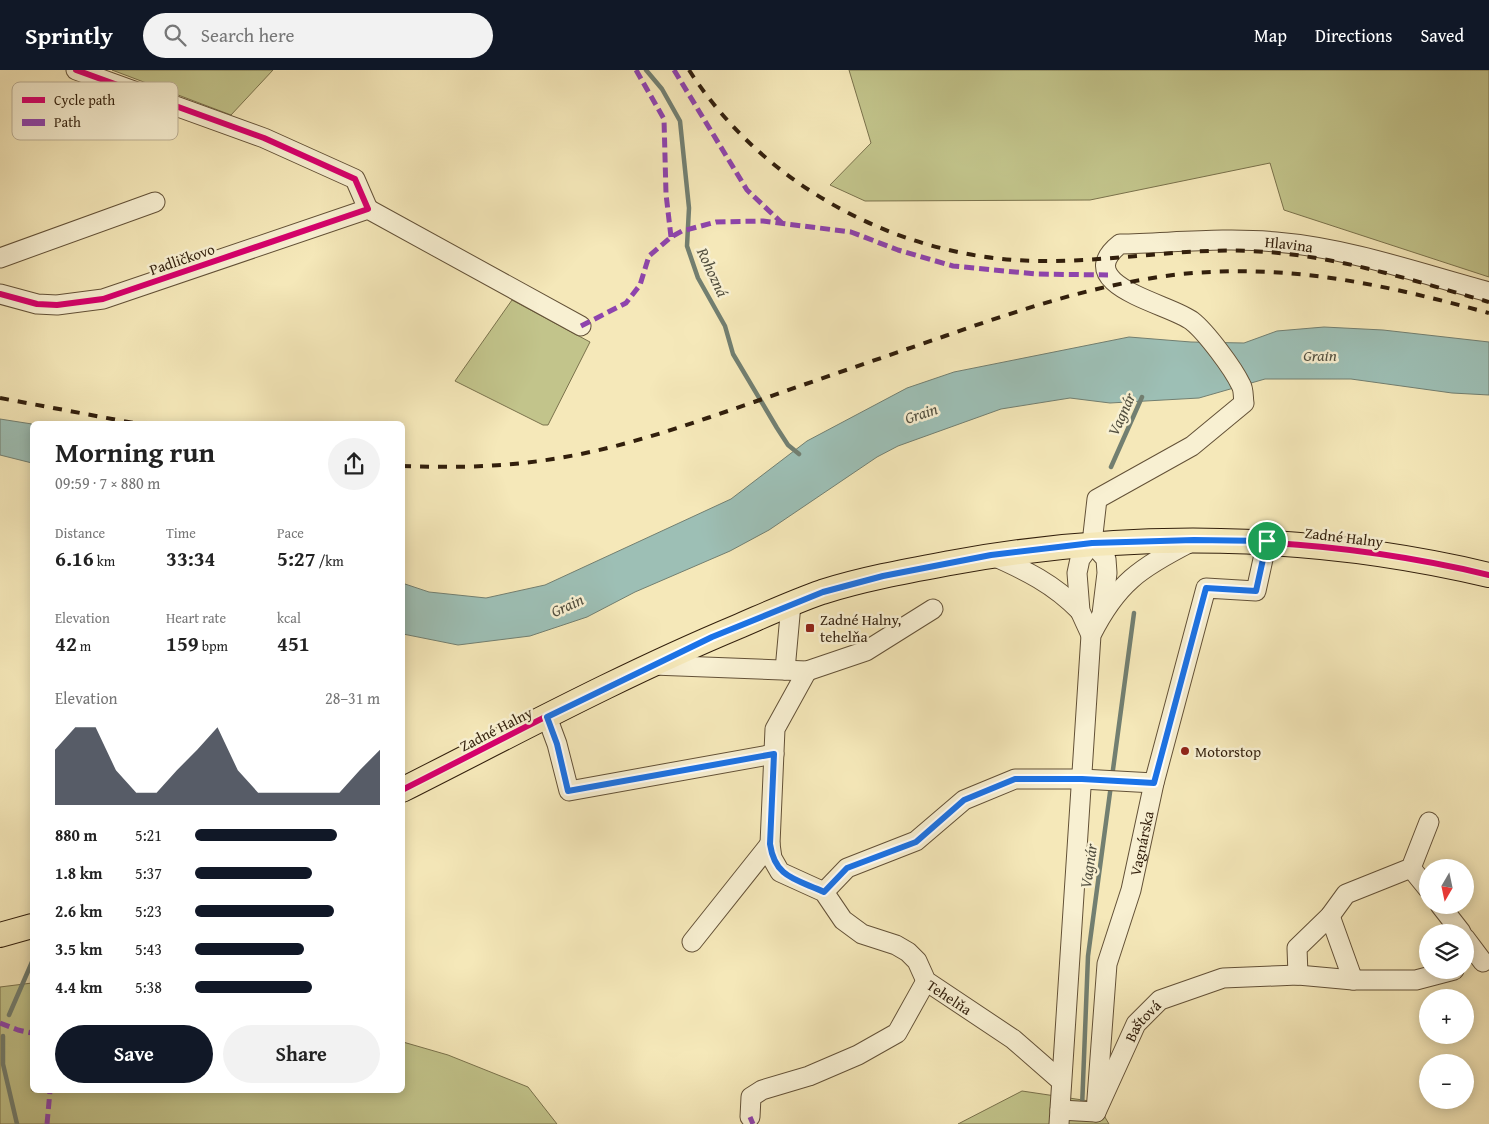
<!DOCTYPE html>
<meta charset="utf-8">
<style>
body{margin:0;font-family:"Gentium Book Plus",serif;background:#f2f2f2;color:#222;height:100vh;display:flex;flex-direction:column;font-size:19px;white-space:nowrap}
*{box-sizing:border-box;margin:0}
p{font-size:16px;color:#767676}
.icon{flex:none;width:28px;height:28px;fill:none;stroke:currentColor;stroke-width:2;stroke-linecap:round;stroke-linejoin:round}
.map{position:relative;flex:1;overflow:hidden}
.sheet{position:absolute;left:30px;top:351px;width:375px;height:672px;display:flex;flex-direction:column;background:#fff;border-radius:8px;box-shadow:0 2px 12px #0003}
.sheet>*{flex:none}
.needle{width:32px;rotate:189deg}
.fabs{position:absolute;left:1419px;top:789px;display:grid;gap:10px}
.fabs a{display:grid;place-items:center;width:55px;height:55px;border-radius:50%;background:#fff;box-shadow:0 2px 12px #0003;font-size:25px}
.pin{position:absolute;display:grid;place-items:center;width:42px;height:42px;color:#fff;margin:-21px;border:2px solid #fff;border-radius:50%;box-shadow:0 1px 5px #0007}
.round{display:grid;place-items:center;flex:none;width:52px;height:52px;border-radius:26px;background:#f2f2f2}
.summary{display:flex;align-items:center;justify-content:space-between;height:85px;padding:0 25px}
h1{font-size:28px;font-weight:600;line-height:38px}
.metrics{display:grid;grid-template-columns:repeat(3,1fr);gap:8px;height:85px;padding:5px 25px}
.metrics div{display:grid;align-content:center}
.metrics b{font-size:21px;font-weight:600}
.metrics small{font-size:14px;font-weight:400}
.metrics p{font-size:14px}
.chart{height:140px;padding:10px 25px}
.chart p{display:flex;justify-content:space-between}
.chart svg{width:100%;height:90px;margin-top:5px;fill:#111827;opacity:.7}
.action{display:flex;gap:10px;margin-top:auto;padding:10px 25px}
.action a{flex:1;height:58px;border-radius:30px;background:#111827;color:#fff;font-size:20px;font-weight:600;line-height:58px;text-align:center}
.action a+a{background:#f2f2f2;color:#222}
ul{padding:0 25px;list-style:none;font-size:16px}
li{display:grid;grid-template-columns:80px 60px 1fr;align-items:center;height:38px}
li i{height:12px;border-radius:6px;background:#111827}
header{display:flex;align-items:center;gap:30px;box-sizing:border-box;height:70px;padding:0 25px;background:#111827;color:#fff}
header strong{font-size:24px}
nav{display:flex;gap:28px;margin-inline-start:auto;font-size:18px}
.search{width:350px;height:45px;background:#f2f2f2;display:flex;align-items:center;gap:12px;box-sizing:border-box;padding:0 18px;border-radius:28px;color:#767676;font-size:19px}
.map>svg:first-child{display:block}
</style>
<header>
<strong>Sprintly</strong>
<div class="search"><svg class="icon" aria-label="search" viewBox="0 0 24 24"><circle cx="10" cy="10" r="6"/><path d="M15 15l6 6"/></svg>Search here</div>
<nav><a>Map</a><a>Directions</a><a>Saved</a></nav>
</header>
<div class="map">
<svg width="1489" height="1054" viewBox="0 0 1489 1054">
<rect width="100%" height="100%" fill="#f5e8b9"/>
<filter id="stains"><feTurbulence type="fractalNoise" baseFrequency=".004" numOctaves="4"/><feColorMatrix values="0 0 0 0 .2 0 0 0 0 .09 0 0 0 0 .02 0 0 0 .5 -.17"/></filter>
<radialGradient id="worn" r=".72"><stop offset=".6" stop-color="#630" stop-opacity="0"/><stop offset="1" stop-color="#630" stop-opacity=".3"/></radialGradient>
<path fill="#c2c48b" stroke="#7a724c" d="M112 0H273L231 45Z
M849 0H1489V207L1284 140 1270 93 1090 130 865 131 830 115 871 73Z
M512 230 590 272 548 355H543L455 311Z
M32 913V1021H402L403 972 448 985 528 1017 557 1054H0V917Z
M1022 1021 1096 1032 1109 1054H958Z"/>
<path fill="#9dbfb5" stroke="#727f71" d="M1324 257 1383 260 1489 272V325L1452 323 1351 309H1265L1199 328 1110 333 1070 328 1001 339 898 376 877 387 769 460 730 481 635 522 587 547 530 566 458 575 403 564 402 513 429 522 486 528 545 515 731 429 807 371 907 318 954 302 1129 267 1191 272 1244 273 1277 261Z
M0 349 32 354V393L0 385Z"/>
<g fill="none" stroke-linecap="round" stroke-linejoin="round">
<path stroke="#727f71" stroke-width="4.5" d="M646 0 662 19 680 51 689 138 687 176 698 208 725 256 733 284 777 358 788 375 799 384
M1111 397 1142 327
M1112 707 1134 543
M9 945 32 892
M3 966V994L17 1054
M1082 1038 1088 886 1111 715"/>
<g stroke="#635137" stroke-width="21">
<g id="minor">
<path d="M76 0 264 68 355 109 368 139"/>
<path d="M0 188 155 132"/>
<path d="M0 224 37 234 57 235 103 229 368 139 581 256"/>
<path d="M1092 473 1106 489 1107 503 1102 544"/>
<path d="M991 485C1025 500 1054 514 1080 541"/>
<path id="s1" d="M1091 565 1080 541 1077 503 1080 489 1092 473 1097 429 1192 376 1244 333C1243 328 1244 320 1241 315 1233 298 1206 262 1192 251 1171 234 1068 215 1120 174 1171 173 1226 167 1276 172 1348 178 1419 203 1489 222"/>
<path d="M653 595 807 601 866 581 933 539"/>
<path d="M785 600 791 534"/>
<path d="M547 647 557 674 569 721 774 684"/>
<path d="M770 774 775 659 807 601"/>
<path d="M1411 798 1428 819"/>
<path d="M824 822 847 798 916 771 964 730 1015 709H1082L1154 713"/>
<path d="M1440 835 1461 862"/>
<path d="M1330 846 1353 910"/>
<path d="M1465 868 1483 892"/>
<path id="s2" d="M692 872 770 774 772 788 780 802 824 822 843 850 862 864 896 875 908 882 917 891 926 911 1013 969 1060 1010"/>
<path d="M1298 905 1297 878 1330 846 1346 824 1411 798 1429 752"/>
<path id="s3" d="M1060 1040 1096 1042 1136 954 1160 930 1223 908 1298 905 1353 910H1416L1454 900"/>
<path id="s4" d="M1096 1042 1107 894 1131 820 1154 713 1206 518 1256 521 1267 471"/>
<path d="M750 1047 751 1027 762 1020 809 1006 858 985 897 963 926 911"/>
<path d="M1059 1054 1091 565C1117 513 1140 498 1191 472"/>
</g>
</g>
<g stroke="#321f0c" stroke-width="26">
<path id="major" d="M402 720C513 664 622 605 737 557 765 545 793 532 822 522 863 509 907 501 950 493 1129 460 1312 463 1489 505
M0 865 32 856"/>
</g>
<use href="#minor" stroke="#f8f0d2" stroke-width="19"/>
<use href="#major" stroke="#f5e8b9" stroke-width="24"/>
<path stroke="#321f0c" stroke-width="4" stroke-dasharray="9 9" stroke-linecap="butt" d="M689 0C764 117 902 190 1040 191 1110 192 1180 178 1250 181 1332 184 1411 210 1489 232
M0 328 139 354
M402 396C455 398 507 397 559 388 626 377 690 354 754 332 817 310 881 288 945 266 1019 240 1094 215 1173 205 1285 192 1382 214 1489 243"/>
<path stroke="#8e44ad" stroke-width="5" stroke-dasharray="10 5" stroke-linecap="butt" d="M636 0 664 49 666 124 671 167
M674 0 747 120 783 154
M581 256 626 233 640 215 649 186 671 167 682 161 716 152 763 151 851 162 898 180 953 196 1036 204 1108 205
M0 953 18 960 32 963
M750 1047 753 1054
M47 1054 50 1021"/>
<g stroke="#f8f0d2" stroke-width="9">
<path id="cycleway" d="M0 224 37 234 57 235 103 229 368 139 355 109 264 68 76 0
M402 720C513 664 622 605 737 557 765 545 793 532 822 522 863 509 907 501 950 493 1129 460 1312 463 1489 505"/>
</g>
<use href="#cycleway" stroke="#d6006c" stroke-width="6"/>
</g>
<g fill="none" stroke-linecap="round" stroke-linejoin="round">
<g stroke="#fff" stroke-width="10">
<path id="route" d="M1194 470 1267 471 1256 521 1206 518 1154 713 1082 709H1015L964 730 916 772 847 798 824 822C796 809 775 808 770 774L774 684 568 721 557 674 547 647 712 567 823 522 883 506 991 485 1092 473Z"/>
</g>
<use href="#route" stroke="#1a73e8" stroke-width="6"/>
</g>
<g fill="#8f2418" stroke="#f8f0d2" stroke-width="2">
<rect x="805" y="553" width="10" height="10" rx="2.5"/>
<circle cx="1185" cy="681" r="5"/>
</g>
<g text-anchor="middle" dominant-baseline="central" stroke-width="5" stroke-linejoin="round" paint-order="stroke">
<g font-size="15" fill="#321f0c" stroke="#f8f0d2">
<text stroke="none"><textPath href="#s1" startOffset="721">Hlavina</textPath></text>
<text transform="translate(182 189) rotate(-19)">Padličkovo</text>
<text transform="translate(1344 467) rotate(7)">Zadné Halny</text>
<text transform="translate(496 659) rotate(-27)">Zadné Halny</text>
<text stroke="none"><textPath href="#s4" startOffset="274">Vagnárska</textPath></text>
<text stroke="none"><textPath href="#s2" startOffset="374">Tehelňa</textPath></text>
<text stroke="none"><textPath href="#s3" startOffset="139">Baštová</textPath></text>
</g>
<g font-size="15" fill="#321f0c" stroke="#f8f0d2" text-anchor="start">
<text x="820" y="549">Zadné Halny,<tspan x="820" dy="17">tehelňa</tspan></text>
<text x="1195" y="681">Motorstop</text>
</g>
<g font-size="16" font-style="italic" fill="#524f3f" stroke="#f8f0d2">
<text transform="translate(713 202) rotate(65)">Rohozná</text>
<text x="1320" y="285">Grain</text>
<text transform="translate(921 343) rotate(-18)">Grain</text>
<text transform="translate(1121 344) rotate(-66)">Vagnár</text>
<text transform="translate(567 535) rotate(-25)">Grain</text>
<text transform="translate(1088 796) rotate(-82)">Vagnár</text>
</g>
</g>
<rect x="12" y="12" width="166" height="58" rx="8" fill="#f8f0d2" stroke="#bdb197" stroke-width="1"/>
<rect x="22" y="27" width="23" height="6" fill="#d6006c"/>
<rect x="22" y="49" width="23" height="7" fill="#8e44ad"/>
<g font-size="14" fill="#321f0c">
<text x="54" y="35">Cycle path</text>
<text x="54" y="57">Path</text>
</g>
<rect width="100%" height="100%" filter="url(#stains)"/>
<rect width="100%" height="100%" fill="url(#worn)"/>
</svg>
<div class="fabs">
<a><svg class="needle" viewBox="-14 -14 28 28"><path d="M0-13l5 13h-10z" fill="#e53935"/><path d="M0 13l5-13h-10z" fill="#767676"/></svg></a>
<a><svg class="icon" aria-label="layers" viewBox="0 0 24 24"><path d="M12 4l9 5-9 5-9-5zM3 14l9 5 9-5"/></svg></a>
<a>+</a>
<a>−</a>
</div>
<div class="pin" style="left:1267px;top:471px;background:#1e9e55"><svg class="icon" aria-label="arrive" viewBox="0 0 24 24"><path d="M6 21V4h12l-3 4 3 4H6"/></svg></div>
<section class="sheet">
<div class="summary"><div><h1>Morning run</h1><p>09:59 · 7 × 880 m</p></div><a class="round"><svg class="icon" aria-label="share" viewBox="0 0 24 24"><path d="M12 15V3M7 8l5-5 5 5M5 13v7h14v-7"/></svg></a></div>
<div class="metrics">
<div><p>Distance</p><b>6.16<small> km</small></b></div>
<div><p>Time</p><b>33:34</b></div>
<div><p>Pace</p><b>5:27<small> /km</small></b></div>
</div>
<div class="metrics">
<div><p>Elevation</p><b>42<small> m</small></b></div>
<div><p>Heart rate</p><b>159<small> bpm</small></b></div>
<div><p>kcal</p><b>451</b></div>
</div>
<div class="chart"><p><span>Elevation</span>28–31 m</p>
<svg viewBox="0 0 160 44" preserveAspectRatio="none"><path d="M0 44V17L10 6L20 6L30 27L40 38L50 38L60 27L70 17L80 6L90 27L100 38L110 38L120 38L130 38L140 38L150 27L160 17V44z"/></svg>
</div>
<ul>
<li><b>880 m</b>5:21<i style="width:77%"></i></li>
<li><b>1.8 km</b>5:37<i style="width:63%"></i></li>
<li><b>2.6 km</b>5:23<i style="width:75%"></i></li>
<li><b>3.5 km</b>5:43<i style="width:59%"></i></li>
<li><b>4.4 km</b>5:38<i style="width:63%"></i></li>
</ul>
<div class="action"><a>Save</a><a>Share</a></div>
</section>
</div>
